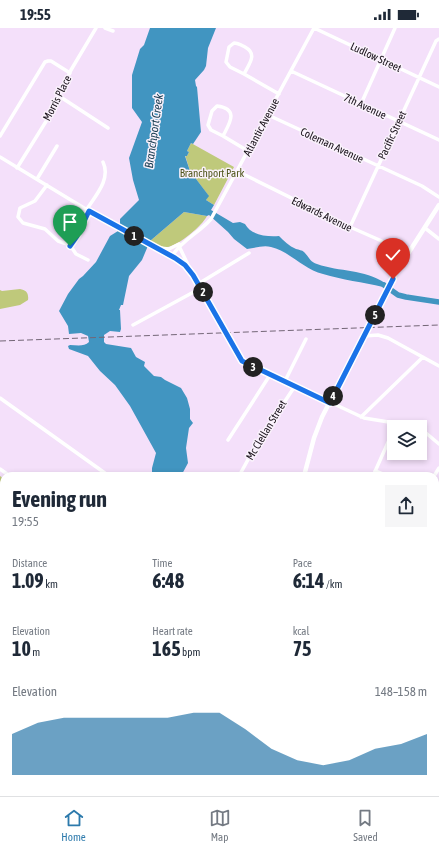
<!DOCTYPE html>
<meta charset="utf-8">
<style>
body{margin:0;font-family:"Asap Condensed",sans-serif;background:#f6f6f7;color:#1f2937;height:100vh;display:flex;flex-direction:column;font-size:15px;white-space:nowrap}
*{box-sizing:border-box;margin:0}
p{font-size:13px;color:#747a83}
.icon{flex:none;width:22px;height:22px;fill:none;stroke:currentColor;stroke-width:2;stroke-linecap:round;stroke-linejoin:round}
.map{position:relative;flex:1;overflow:hidden}
.panel{position:absolute;left:0px;top:444px;width:439px;height:324px;display:flex;flex-direction:column;background:#fff;border-radius:12px 12px 0 0;box-shadow:0 2px 6px #0003}
.panel>*{flex:none}
.buttons{position:absolute;left:387px;top:392px;display:grid;gap:8px}
.buttons a{display:grid;place-items:center;width:40px;height:40px;border-radius:0px;background:#fff;box-shadow:0 2px 6px #0003;font-size:20px}
.pin{position:absolute;display:grid;place-items:center;width:34px;height:34px;color:#fff;margin:-41px -17px;border-radius:50% 50% 50% 0;rotate:-45deg;box-shadow:0 0 4px #0007}
.pin .icon{rotate:45deg}
.km{position:absolute;width:20px;height:20px;margin:-10px;border-radius:50%;background:#222;color:#fff;font-size:11px;line-height:20px;text-align:center}
.round{display:grid;place-items:center;flex:none;width:42px;height:42px;border-radius:0px;background:#f6f6f7}
.head{display:flex;align-items:center;justify-content:space-between;height:68px;padding:0 12px}
h1{font-size:22px;font-weight:700;line-height:30px}
.metrics{display:grid;grid-template-columns:repeat(3,1fr);gap:6px;height:68px;padding:4px 12px}
.metrics div{display:grid;align-content:center}
.metrics b{font-size:20px;font-weight:700}
.metrics small{font-size:11px;font-weight:400}
.metrics p{font-size:11px}
.chart{height:112px;padding:8px 12px}
.chart p{display:flex;justify-content:space-between}
.chart svg{width:100%;height:72px;margin-top:4px;fill:#2d7aac;opacity:.7}
.status{display:flex;justify-content:space-between;align-items:center;height:28px;padding:0 20px;background:#fff;direction:ltr}
.status svg{height:11px;fill:currentColor}
.tab-bar{display:flex;justify-content:space-around;align-items:center;height:56px;border-top:1px solid #e0e1e3;background:#fff;font-size:11px;color:#747a83}
.tab-bar a{display:grid;justify-items:center;gap:2px}
.tab-bar .active{color:#2d7aac}
.map>svg:first-child{display:block}
</style>
<div class="status"><b>19:55</b><svg viewBox="0 0 49 12"><path d="M0 12V9h3v3zM5 12V6h3v6zM10 12V3h3v9zM15 12V0h3v12zM26 1h20v11H26zM47 4h2v5h-2z"/></svg></div>
<div class="map">
<svg width="439" height="768" viewBox="0 0 439 768">
<rect width="100%" height="100%" fill="#f4e0fa"/>
<path fill="#bfc97b" d="M191 115 234 139 214 177 206 172 208 167 190 143 185 127 187 128 189 124 187 123Z
M184 184 207 188C202 198 179 217 168 219 162 220 156 216 150 213Z
M20 261C26 262 29 265 28 272L20 277 0 281V262L2 263Z
M0 448 4 451V637L0 638Z"/>
<path fill="#a8b162" d="M4 713V764H44L43 768H0V716Z"/>
<path fill="#4195c1" d="M150 0H216L208 20 206 38 204 42 195 52 196 58 197 59 201 104 193 116 191 115 187 123 189 124 187 128H185L190 143 209 168 206 172 214 177 211 182 233 195 240 194 245 196C251 207 266 209 279 208 284 213 289 218 296 221 299 222 302 222 304 224 309 229 310 234 317 236 340 244 364 241 385 255L383 259C363 254 342 252 323 246 303 241 289 223 271 219 263 217 256 220 247 221L234 211 228 204 209 187 207 188 184 184 150 213 142 232 129 248 123 277H121L119 282H120L121 301 120 304 110 303 104 307V314L106 316 131 320 136 329 145 334 144 338 154 348 161 349 165 352 181 360 187 370 190 381V391L193 395 189 400 186 420 188 435 181 448H152V440L156 425 130 378 115 357 100 343 88 328 69 321 68 318 70 317C76 317 84 319 89 314L88 308 81 305 69 306 68 298 59 283 68 266 79 251 83 248 96 234 110 208 118 203 120 196V191L139 172 133 152 129 130 142 94 132 80V47L140 21 144 17Z"/>
<g fill="none" stroke-linecap="round" stroke-linejoin="round">
<path stroke="#4195c1" stroke-width="5.5" d="M384 257 398 267 406 269 439 274"/>
<path stroke="#fff" stroke-width="3.5" d="M105 0 113 3
M314 0 439 59
M234 15C238 15 241 17 245 19 258 26 249 36 244 46L230 39 226 34 229 19Z
M291 43 439 112
M244 46 279 66
M59 68 108 100
M361 76 395 0
M217 78C240 81 229 96 223 108L211 102 208 97 212 83Z
M268 87 422 158 439 169
M0 108 45 34 48 33H51L70 45
M223 108 248 123
M0 129 89 183 183 235 193 247 240 330 244 334 364 390 419 399
M17 140 50 87 71 42 96 0
M237 143 350 199 409 225
M37 151 57 118
M47 157 35 173 20 180 18 189 23 195 45 201 58 213 70 217
M87 181C96 167 111 151 103 134
M350 199 430 26 436 13 439 11
M425 200 439 211
M179 218 189 239
M159 220 169 221 179 216
M172 228C182 212 199 205 211 191L314 0
M88 232 76 226 70 217 77 208 89 183
M198 256 249 225
M133 297 201 260
M364 308 378 307 388 310 439 338
M285 353 306 311
M0 370 109 448
M361 389 423 329
M420 400 439 416
M228 412 270 347
M0 441 10 448
M375 443 388 448
M239 448 256 417 295 358
M373 448 394 401
M434 448 439 440
M435 478 439 481
M435 539 439 541
M435 601 439 605
M0 637 4 638
M439 687 438 689 439 690
M435 728 439 731
M435 762 439 759
M72 764 85 768
M232 764 245 768
M407 764 419 768
M157 768V764
M251 768 253 764
M346 768 348 764
M427 768 433 764"/>
<path stroke="#fff" stroke-width="4.5" d="M304 448 314 410 322 389 397 243 439 177
M0 690 4 691"/>
<path stroke="#fff" stroke-width="5.5" d="M52 768 53 764
M63 768 65 764"/>
<path stroke="#736676" stroke-width="1" stroke-dasharray="6 3" stroke-linecap="butt" d="M0 313 439 297"/>
</g>
<g fill="none" stroke-linecap="round" stroke-linejoin="round">
<g stroke="#fff" stroke-width="8">
<path id="route" d="M70 218 77 208 89 183 175 230 185 237 193 247 242 333 330 375 393 251"/>
</g>
<use href="#route" stroke="#1a73e8" stroke-width="5"/>
</g>
<g text-anchor="middle" dominant-baseline="central" stroke-width="3" stroke-linejoin="round" paint-order="stroke">
<g font-size="11" fill="#181119" stroke="#faf2fc">
<text transform="translate(376 29) rotate(25)">Ludlow Street</text>
<text transform="translate(57 70) rotate(-63)">Morris Place</text>
<text transform="translate(365 78) rotate(25)">7th Avenue</text>
<text transform="translate(261 99) rotate(-62)">Atlantic Avenue</text>
<text transform="translate(392 107) rotate(-65)">Pacific Street</text>
<text transform="translate(332 117) rotate(25)">Coleman Avenue</text>
<text transform="translate(322 186) rotate(26)">Edwards Avenue</text>
<text transform="translate(266 402) rotate(-59)">Mc Clellan Street</text>
</g>
<g font-size="11" fill="#51571d" stroke="#faf2fc">
<text x="212" y="145">Branchport Park</text>
</g>
<g font-size="12" font-style="italic" fill="#1e4256" stroke="#faf2fc">
<text transform="translate(154 103) rotate(-82)">Branchport Creek</text>
</g>
</g>
</svg>
<div class="buttons">
<a><svg class="icon" aria-label="layers" viewBox="0 0 24 24"><path d="M12 4l9 5-9 5-9-5zM3 14l9 5 9-5"/></svg></a>
</div>
<div class="pin" style="left:70px;top:218px;background:#1e9e55"><svg class="icon" aria-label="arrive" viewBox="0 0 24 24"><path d="M6 21V4h12l-3 4 3 4H6"/></svg></div>
<div class="pin" style="left:393px;top:251px;background:#d93025"><svg class="icon" aria-label="check" viewBox="0 0 24 24"><path d="M5 12l5 5 9-10"/></svg></div>
<b class="km" style="left:134px;top:208px">1</b>
<b class="km" style="left:203px;top:264px">2</b>
<b class="km" style="left:253px;top:339px">3</b>
<b class="km" style="left:333px;top:368px">4</b>
<b class="km" style="left:375px;top:287px">5</b>
<section class="panel">
<div class="head"><div><h1>Evening run</h1><p>19:55</p></div><a class="round"><svg class="icon" aria-label="share" viewBox="0 0 24 24"><path d="M12 15V3M7 8l5-5 5 5M5 13v7h14v-7"/></svg></a></div>
<div class="metrics">
<div><p>Distance</p><b>1.09<small> km</small></b></div>
<div><p>Time</p><b>6:48</b></div>
<div><p>Pace</p><b>6:14<small> /km</small></b></div>
</div>
<div class="metrics">
<div><p>Elevation</p><b>10<small> m</small></b></div>
<div><p>Heart rate</p><b>165<small> bpm</small></b></div>
<div><p>kcal</p><b>75</b></div>
</div>
<div class="chart"><p><span>Elevation</span>148–158 m</p>
<svg viewBox="0 0 160 44" preserveAspectRatio="none"><path d="M0 44V19L10 12L20 9L30 9L40 9L50 9L60 9L70 6L80 6L90 16L100 28L110 35L120 38L130 35L140 28L150 25L160 19V44z"/></svg>
</div>
</section>
</div>
<nav class="tab-bar">
<a class="active"><svg class="icon" aria-label="home" viewBox="0 0 24 24"><path d="M3 11l9-7 9 7M6 9v11h12V9"/></svg>Home</a>
<a><svg class="icon" aria-label="map" viewBox="0 0 24 24"><path d="M3 6l6-2 6 2 6-2v14l-6 2-6-2-6 2zM9 4v14M15 6v14"/></svg>Map</a>
<a><svg class="icon" aria-label="saved" viewBox="0 0 24 24"><path d="M7 4h10v16l-5-4-5 4z"/></svg>Saved</a>
</nav>
